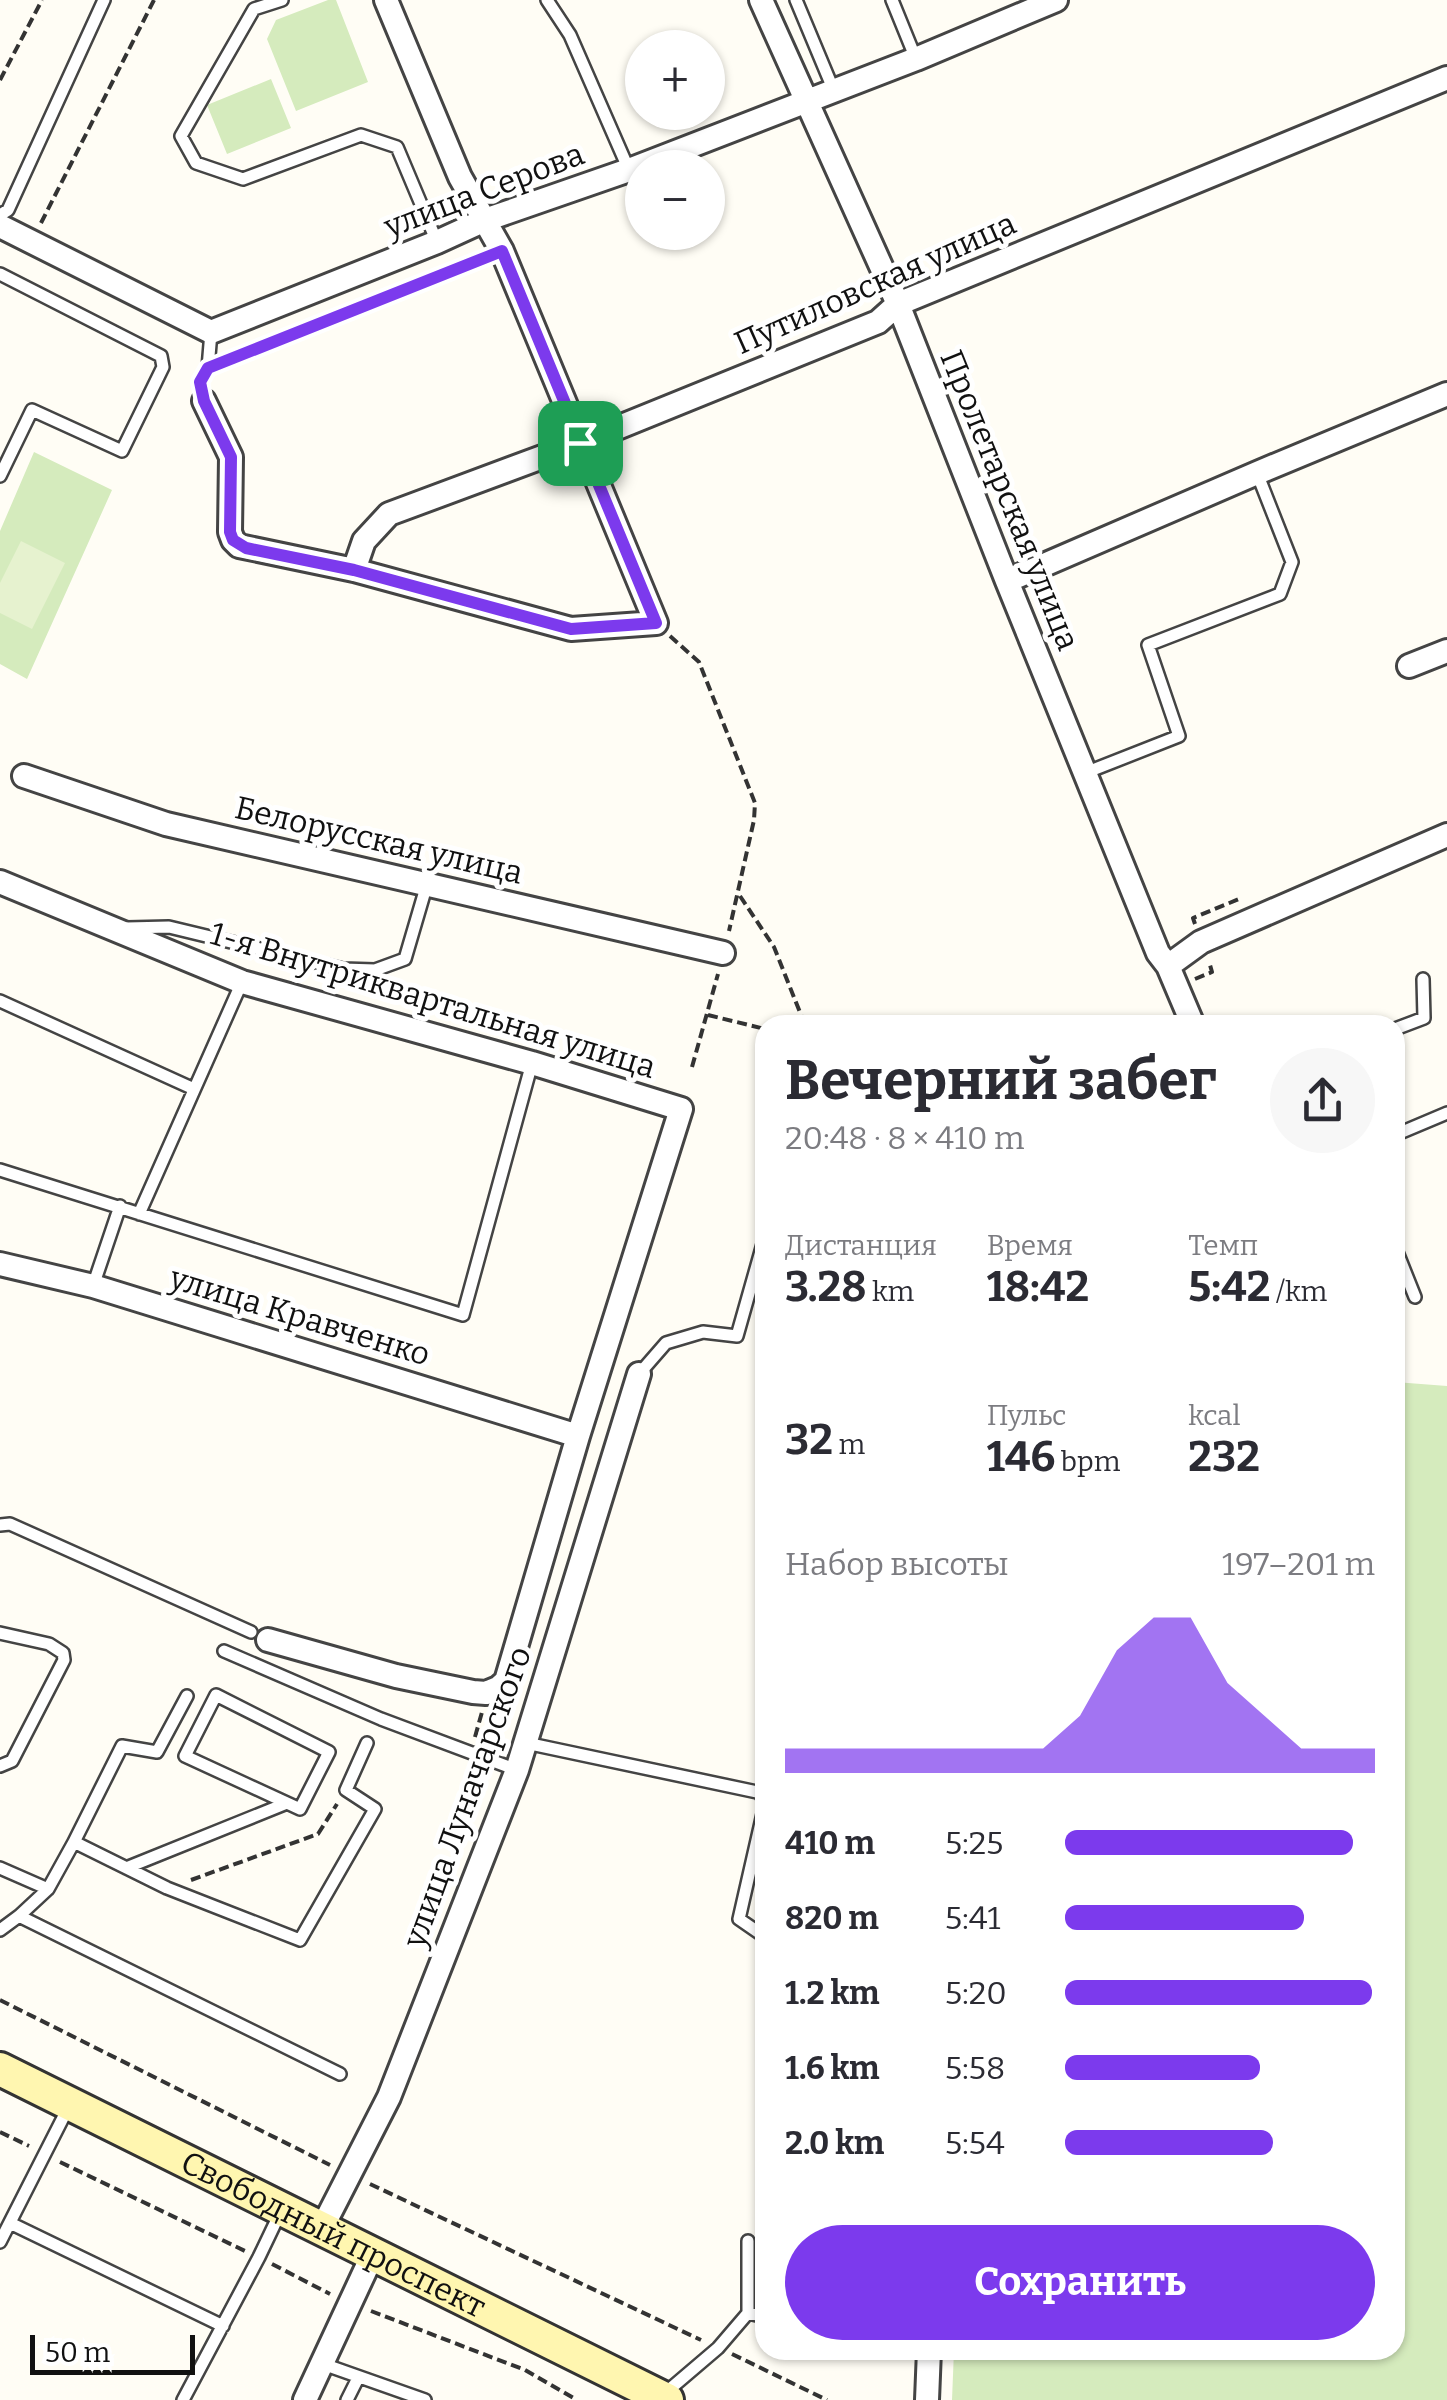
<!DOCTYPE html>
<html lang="ru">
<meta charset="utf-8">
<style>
body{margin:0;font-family:Bitter,serif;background:#f7f7f7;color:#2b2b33;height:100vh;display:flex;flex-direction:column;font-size:38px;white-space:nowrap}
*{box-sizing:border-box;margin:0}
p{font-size:32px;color:#7c7c81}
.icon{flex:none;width:55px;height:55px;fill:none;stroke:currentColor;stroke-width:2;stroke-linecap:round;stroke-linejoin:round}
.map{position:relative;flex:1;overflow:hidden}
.details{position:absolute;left:755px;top:1015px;width:650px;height:1345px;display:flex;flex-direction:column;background:#fff;border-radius:30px;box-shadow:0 2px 8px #0004}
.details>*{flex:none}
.buttons{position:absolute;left:625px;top:30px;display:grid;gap:20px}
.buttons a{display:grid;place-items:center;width:100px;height:100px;border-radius:50%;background:#fff;box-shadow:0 2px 8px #0004;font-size:50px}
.scale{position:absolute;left:30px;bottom:25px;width:165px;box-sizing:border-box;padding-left:10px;border:5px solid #111;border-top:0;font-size:28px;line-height:35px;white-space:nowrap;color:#111;-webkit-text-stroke:8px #fff;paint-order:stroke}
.pin{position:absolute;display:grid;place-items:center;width:85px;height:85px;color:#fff;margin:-42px;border-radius:20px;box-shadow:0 5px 15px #0006}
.round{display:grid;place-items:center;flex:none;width:105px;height:105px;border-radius:52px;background:#f7f7f7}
.summary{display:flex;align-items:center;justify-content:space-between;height:170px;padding:0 30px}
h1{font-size:55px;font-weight:700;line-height:75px}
.stats{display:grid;grid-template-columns:repeat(3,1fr);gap:15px;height:170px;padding:10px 30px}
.stats div{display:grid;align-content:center}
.stats b{font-size:42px;font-weight:700}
.stats small{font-size:28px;font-weight:400}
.stats p{font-size:28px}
.chart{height:280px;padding:20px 30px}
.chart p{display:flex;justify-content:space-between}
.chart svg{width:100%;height:180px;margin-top:10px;fill:#7c3aed;opacity:.7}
.cta{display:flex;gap:20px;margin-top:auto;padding:20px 30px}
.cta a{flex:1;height:115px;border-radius:60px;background:#7c3aed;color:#fff;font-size:40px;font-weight:700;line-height:115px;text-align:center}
ul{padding:0 30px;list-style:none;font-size:32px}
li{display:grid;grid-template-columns:160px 120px 1fr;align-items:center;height:75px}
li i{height:25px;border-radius:12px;background:#7c3aed}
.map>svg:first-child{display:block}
</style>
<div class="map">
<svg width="1447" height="2400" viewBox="0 0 1447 2400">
<rect width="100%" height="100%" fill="#fffdf5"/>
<path fill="#d5ebbd" d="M328 0H336L368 82 296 111 267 39 276 20Z
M271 79 291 128 227 154 207 105Z
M34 452 112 490 27 679 0 664V531Z
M1395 1382 1447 1386V2400H952L954 2350H1395Z"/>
<path fill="#e6f2cf" d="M21 541 65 563 32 629 0 613V583Z"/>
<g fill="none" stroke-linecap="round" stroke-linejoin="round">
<g stroke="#444" stroke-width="16">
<path id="lane" d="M282 0 254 9 181 136 196 163 243 179 361 135 397 147 437 242
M547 0 570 35 629 170
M796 0 834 91
M892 0 916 59
M0 215 8 210 104 0
M0 274 161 356 163 367 122 451 32 410 0 476
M208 368 211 332
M204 401 200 382 208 368 502 251
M1085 773 1179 736 1148 645 1280 594 1292 562 1257 473
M127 928 169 927 343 969 375 970 405 959 427 884
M0 1001 194 1089
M1395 1029 1424 1018 1423 979
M1395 1135 1447 1113
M0 1170 463 1315 532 1063
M139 1214 242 982
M1395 1247 1415 1297
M93 1286 120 1206
M639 1374 666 1343 703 1332 737 1336 765 1237
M0 1525 10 1524 251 1632
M0 1633 49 1644 63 1653 64 1660 12 1761 0 1766
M224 1651 381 1719 517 1770
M526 1743 757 1792 763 1796 765 1805 739 1919 765 1937
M74 1842 122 1746 157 1752 187 1696
M0 1868 48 1889
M126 1868 287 1803 300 1809 329 1752 216 1695 185 1756 287 1803
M19 1916 340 2074
M0 1930 19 1916 48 1889 74 1842 167 1888 300 1940 375 1809 346 1790 367 1743
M10 2223 223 2326
M0 2242 68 2108
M748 2313V2241
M323 2364 425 2400
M664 2394 718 2348 748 2313 765 2317
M183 2400 259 2257 280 2213
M347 2400 358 2378"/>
</g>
<g stroke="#444" stroke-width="28">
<path id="street" d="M761 0 898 304 1007 581 1158 953 1168 966 1193 1025
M0 226 211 332 437 242 485 220 629 170 916 59 1056 0
M204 401 231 457 230 532 233 540 239 546 354 570 571 629 656 623 502 251 460 177 386 0
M354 570 364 541 389 514 580 443 878 322 898 304 1447 78
M1007 581 1257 473 1447 394
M1409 666 1447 651
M24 776 166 824 723 953
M0 882 242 982 532 1063 681 1109 578 1436 506 1681 498 1688 486 1693 473 1692 396 1676 268 1640
M1168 966 1201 942 1447 835
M0 1264 93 1286 578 1436
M322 2228 389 2097 517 1770 639 1374
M305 2400 373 2254
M927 2400 929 2350"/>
</g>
<g stroke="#333" stroke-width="38">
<g id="secondary">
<path id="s1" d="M0 2069 667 2400"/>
</g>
</g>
<path stroke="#333" stroke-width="4" stroke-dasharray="10 5" stroke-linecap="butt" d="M0 80 42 0
M41 223 154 0
M670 636 699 662 755 803 754 820 729 931
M740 896 774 947 805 1025
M1195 924 1193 918 1239 899
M1195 979 1212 972 1210 965
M708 1015 765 1029
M692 1067 718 974
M475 1737 482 1712
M191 1880 318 1834 337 1804
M0 2000 330 2165
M0 2132 29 2146
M60 2162 245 2251
M370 2184 701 2340
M272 2264 330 2294
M371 2311 525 2370 577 2400
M732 2354 827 2400"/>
<use href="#lane" stroke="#fff" stroke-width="11"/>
<use href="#street" stroke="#fff" stroke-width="22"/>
<use href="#secondary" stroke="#fff6b0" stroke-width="32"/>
</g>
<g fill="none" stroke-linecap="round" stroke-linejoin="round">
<g stroke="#fff" stroke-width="20">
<path id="route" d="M502 251 656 623 571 629 354 570 246 548 233 540 230 532 231 457 204 401 200 382 208 368Z"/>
</g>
<use href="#route" stroke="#7c3aed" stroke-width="12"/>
</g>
<g text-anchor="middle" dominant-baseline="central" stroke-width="10" stroke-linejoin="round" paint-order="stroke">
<g font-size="32" fill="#111" stroke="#fff">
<text transform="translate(484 190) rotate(-21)">улица Серова</text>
<text transform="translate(875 283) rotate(-24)">Путиловская улица</text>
<text transform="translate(1010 500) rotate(68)">Пролетарская улица</text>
<text transform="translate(379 840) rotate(13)">Белорусская улица</text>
<text transform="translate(433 1000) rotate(17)">1-я Внутриквартальная улица</text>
<text transform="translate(300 1316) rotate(17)">улица Кравченко</text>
<text transform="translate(467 1797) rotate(-70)">улица Луначарского</text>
<text stroke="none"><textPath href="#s1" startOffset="372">Свободный проспект</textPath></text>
</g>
</g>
</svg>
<div class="buttons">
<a>+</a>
<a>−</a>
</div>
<div class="scale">50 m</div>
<div class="pin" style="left:580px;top:443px;background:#1e9e55"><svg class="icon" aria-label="arrive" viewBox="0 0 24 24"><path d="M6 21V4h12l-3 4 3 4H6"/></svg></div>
<section class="details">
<div class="summary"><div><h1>Вечерний забег</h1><p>20:48 · 8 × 410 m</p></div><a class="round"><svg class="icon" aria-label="share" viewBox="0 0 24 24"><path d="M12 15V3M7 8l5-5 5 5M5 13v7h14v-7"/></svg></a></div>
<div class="stats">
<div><p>Дистанция</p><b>3.28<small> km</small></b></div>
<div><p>Время</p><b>18:42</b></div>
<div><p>Темп</p><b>5:42<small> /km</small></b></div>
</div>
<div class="stats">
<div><b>32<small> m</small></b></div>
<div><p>Пульс</p><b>146<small> bpm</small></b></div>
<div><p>kcal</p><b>232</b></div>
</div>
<div class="chart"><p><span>Набор высоты</span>197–201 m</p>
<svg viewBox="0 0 160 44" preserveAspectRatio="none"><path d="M0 44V38L10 38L20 38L30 38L40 38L50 38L60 38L70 38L80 30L90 14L100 6L110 6L120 22L130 30L140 38L150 38L160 38V44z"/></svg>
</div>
<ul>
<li><b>410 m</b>5:25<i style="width:93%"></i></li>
<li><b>820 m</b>5:41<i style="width:77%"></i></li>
<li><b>1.2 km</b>5:20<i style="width:99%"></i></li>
<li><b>1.6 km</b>5:58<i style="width:63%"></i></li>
<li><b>2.0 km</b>5:54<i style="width:67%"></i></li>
</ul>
<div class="cta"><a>Сохранить</a></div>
</section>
</div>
